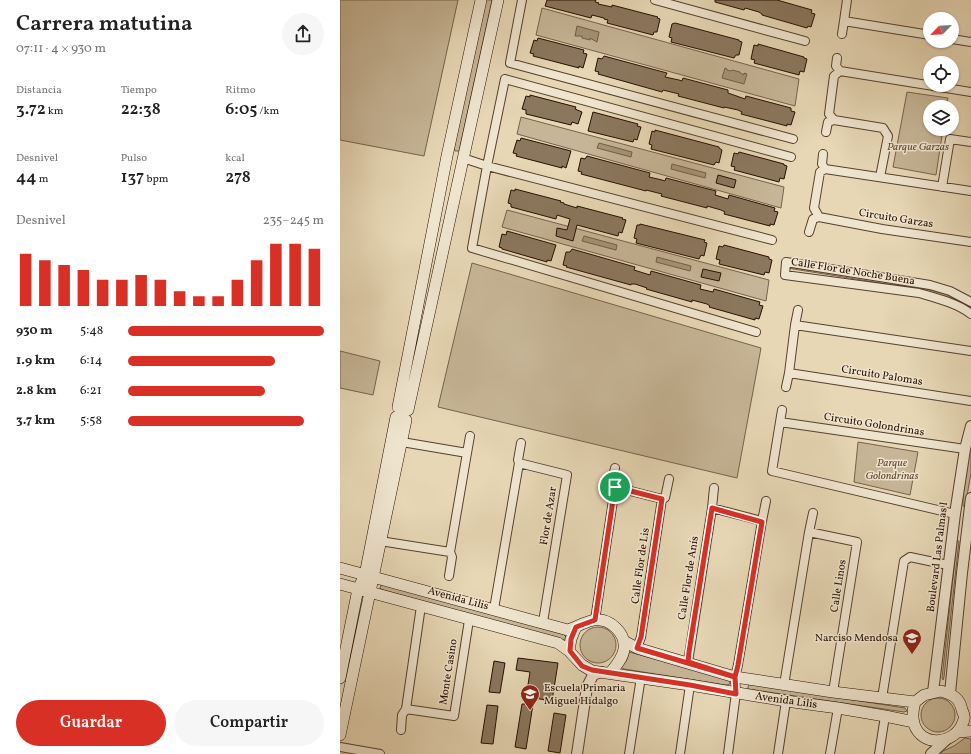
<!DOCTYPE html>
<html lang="es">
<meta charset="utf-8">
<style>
body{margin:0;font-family:Vollkorn,serif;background:#f6f6f6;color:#222;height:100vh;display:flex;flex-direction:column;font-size:15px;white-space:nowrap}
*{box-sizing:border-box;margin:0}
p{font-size:13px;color:#767676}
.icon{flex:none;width:22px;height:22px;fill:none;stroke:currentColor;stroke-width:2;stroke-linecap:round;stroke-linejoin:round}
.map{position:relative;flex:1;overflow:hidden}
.details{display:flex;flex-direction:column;background:#fff;width:340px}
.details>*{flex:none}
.needle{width:26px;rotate:246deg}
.buttons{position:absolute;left:583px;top:12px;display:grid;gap:8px}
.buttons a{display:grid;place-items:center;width:36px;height:36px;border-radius:50%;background:#fff;box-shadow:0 1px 3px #0004;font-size:20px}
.pin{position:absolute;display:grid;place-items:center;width:34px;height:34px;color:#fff;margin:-17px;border:2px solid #fff;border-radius:50%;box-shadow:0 1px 4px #0007}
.round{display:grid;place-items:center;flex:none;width:42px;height:42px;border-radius:21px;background:#f6f6f6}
.summary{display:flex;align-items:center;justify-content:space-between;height:68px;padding:0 16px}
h1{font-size:22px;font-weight:600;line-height:30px}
.metrics{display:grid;grid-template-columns:repeat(3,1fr);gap:6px;height:68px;padding:4px 16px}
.metrics div{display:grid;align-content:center}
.metrics b{font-size:17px;font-weight:600}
.metrics small{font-size:11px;font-weight:400}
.metrics p{font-size:11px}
.chart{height:112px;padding:8px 16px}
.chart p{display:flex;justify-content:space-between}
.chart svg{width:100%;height:72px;margin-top:4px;stroke:#d93025;stroke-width:6}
.button{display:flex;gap:8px;margin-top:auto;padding:8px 16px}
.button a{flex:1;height:46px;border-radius:24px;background:#d93025;color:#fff;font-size:16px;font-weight:600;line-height:46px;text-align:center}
.button a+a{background:#f6f6f6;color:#222}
ul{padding:0 16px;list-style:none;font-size:13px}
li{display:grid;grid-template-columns:64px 48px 1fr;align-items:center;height:30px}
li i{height:10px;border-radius:5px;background:#d93025}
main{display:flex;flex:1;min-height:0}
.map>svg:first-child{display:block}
</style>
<main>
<section class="details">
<div class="summary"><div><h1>Carrera matutina</h1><p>07:11 · 4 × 930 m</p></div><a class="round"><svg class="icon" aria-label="share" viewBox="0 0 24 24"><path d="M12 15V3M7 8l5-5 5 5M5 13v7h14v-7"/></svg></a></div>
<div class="metrics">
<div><p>Distancia</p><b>3.72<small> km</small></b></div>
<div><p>Tiempo</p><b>22:38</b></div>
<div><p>Ritmo</p><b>6:05<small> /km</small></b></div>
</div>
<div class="metrics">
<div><p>Desnivel</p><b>44<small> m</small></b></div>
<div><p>Pulso</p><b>137<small> bpm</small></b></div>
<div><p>kcal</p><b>278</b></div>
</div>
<div class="chart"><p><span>Desnivel</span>235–245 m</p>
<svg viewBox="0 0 160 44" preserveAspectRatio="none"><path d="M5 44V12M15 44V16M25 44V19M35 44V22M45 44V28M55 44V28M65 44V25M75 44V28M85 44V35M95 44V38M105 44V38M115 44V28M125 44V16M135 44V6M145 44V6M155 44V9"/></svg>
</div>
<ul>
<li><b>930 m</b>5:48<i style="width:100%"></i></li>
<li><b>1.9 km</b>6:14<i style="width:75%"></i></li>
<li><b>2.8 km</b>6:21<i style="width:70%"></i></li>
<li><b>3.7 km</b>5:58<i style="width:90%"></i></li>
</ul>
<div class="button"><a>Guardar</a><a>Compartir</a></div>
</section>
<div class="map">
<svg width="631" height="754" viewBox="0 0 631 754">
<rect width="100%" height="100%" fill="#e7d7b5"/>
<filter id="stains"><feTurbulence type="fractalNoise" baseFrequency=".005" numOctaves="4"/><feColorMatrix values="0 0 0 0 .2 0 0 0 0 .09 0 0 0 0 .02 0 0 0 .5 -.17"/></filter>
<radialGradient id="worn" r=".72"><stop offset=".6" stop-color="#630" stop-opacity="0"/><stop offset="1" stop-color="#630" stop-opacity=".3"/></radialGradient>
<path fill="#c6b596" stroke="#76624b" d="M0 0H118L84 156 0 140Z
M145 0H152L119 151H115L114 148Z
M202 8 459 79 455 106 196 35Z
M567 92 608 98 606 107H590V129H603L596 175 553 167Z
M181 117 444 187 441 208 177 134Z
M167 210 429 280 426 301 162 227Z
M132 263 421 348 397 478 98 407Z
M448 267 579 287 605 294 631 307V309L604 296 578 289 447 268Z
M0 351 40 361 33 395 0 388Z
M631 440V473L625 507 623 506V495Z
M518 442 578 452 570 495 514 482Z
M617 541H619L604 677 603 680 602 678Z
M41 585H45L223 634 226 637 225 639 221 640 43 590 40 588Z
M240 645a18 18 0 1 1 36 0a18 18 0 1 1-36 0Z
M289 652 389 679 390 681V684L386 685 284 669 280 667C286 663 288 659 289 652Z
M410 684 565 708 567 711 564 712 408 689V686Z
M581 715a17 17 0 1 1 34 0a17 17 0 1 1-34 0Z
M625 738 631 739V754H601V752L614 746Z"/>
<path fill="#a69377" stroke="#735e47" d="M237 26 259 32 257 42 250 38V40L242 38V36H235Z
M385 68 387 69V70L391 71 392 70 400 72V73L404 75V73L407 74 404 84 382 78Z
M259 143 292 152 291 157 257 148Z
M332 164 366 173 365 178 331 169Z
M244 236 277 245 276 250 242 241Z
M317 257 351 266 350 271 316 262Z"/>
<path fill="#8b775e" stroke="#270e00" d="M207 0H256L255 2 259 3 258 4 272 7V5L318 17 317 18 320 19 317 32H314L313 35 267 23 268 20 264 19V18L252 15 251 18 205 6Z
M375 0H437L472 10 471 13 475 14 471 27 468 26 467 28 422 15V14L419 12 405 8 404 10 375 2Z
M335 23 399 40V41L402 42 399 55H396L394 58 331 42 332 38 329 37 332 24Z
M198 38 244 50 243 53 247 54 243 68 239 66V68L193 56 194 54 190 53 194 40 197 41Z
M418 44 464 57V58L467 59 464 72 460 71 459 75 414 63 415 60 411 59 414 45 418 46Z
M264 56 327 73 325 77 339 80 342 81 343 78 388 90V93L405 99 406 96 451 108V111L455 112 451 125 447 124V126L401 114 402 112 398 110 384 107V108L338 96 339 94 323 90 322 92 258 74 259 72 255 71 258 58 262 59Z
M190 95 236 107 235 109 242 112 238 124 232 122 231 125 186 114V110L182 109 186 96 190 97Z
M253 112 298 124 297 126 301 127 297 140 294 139 293 142 248 131Z
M315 130 379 147V148L382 150 379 163 376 162 374 165 311 149 312 145 309 144 312 131 315 132Z
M181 138 231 151 226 168 222 166V168L176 156 177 154 173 153 177 140 180 141Z
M399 152 444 164V165L447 166 444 179 440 178 439 182 394 170 395 167 391 166 394 153 398 154Z
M247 156 310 173 309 177 322 180 325 181 326 178 376 191 375 195 388 199 389 195 435 208 434 211 438 212 434 225 430 224V226L384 214 385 212 381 210 367 206V208L321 196 322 194 306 190V191L241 174 242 172 238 171 241 158 245 159Z
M378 175 396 180 394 188 376 183Z
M175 189 221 201 220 202 224 203V204L237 208V206L283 218 282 219 286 220 282 233 279 232 278 236 237 225 233 241 216 236 217 228 227 230 230 219 217 215 216 219 171 207V204L168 203 171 190 175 191Z
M300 224 365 240 364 242 367 243 364 256 361 255 359 259 296 243 297 239 294 238 297 225H300Z
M167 231 216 245 211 261 207 260V262L162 249V248L159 247 162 234 166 235Z
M384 245 429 257V259L432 260 429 273 425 272 424 275 379 264 380 260 376 259 379 246 383 247Z
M232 249 295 267 294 270 310 275 311 271 361 285 360 289 373 292 374 289 420 302 419 305 423 306 419 319 415 318V320L369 307 370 306 367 304 352 300V302L306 289 307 288 295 284H291V285L226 267 227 266 223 265 226 252H230Z
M363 269 381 273 379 281 361 277Z
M178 658 218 663 212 701 194 698 186 749 175 747 182 704H185L190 672 176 670Z
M154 661 165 663 160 693 149 692Z
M147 705 158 706 153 744 141 743Z
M214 713 226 715 220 753 208 751Z"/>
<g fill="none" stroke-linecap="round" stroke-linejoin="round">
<g stroke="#57402d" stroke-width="10">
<path id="minor" d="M182 0 170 63 453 139
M315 0 465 41
M507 0 504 21 590 35
M502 34 504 21
M612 39 631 42
M497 58 496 66 500 71
M486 132 488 122 494 120
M483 154 482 164 485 169
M123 160H129L147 166 165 79 451 157
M540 177 548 136 543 128 494 120 489 114 494 76 500 71 631 92
M602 187 610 139 631 142
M631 191 485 169 480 172 474 208 479 217 542 229 631 242
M469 232 473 219 479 217
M631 302 610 291 590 285 446 262 445 275 579 293C596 298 617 303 631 314
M455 325 458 310
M416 332 132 248 147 166 432 240
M631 351 455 325 449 373 631 401
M446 387 449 373
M440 422 442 410
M127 453 130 436
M179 463 178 460 181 443
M275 487 272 481 275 468
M322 499 325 498 329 479
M372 508 374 488
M615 514 432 471 440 422 625 449
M422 521 426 501
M469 532 473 513
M40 541 110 552 127 453 62 442
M109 576 112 557 110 552
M81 606 66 709 114 716 129 620
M154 609 179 463 227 475 203 622
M255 620 275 487 322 499 301 637 297 648
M348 662 372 508 422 521 398 665 395 677 396 693 388 754
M444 685 469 532 517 542 493 692
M542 698 564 561 570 557 608 565
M61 730 62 715 66 709
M0 747 40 754
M289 754 301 677
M340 754 350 685
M438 754 446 701
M490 754 498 708
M539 754 545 716"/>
</g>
<g stroke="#57402d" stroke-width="12">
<path id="tertiary" d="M593 692 615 514 625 449 631 426
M610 693 622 573 631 498
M237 754 247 687 253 675 261 672
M591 754 607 739"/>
</g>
<g stroke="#270e00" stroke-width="12">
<path id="secondary" d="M141 0 107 156 58 407 68 410 158 0
M0 568 228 630C236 627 245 622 254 620 270 618 286 633 284 649 283 658 276 666 270 673
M0 584 218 643 229 651 242 665 252 671 350 685 446 701 498 708 545 716 574 722
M284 641 297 648 310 652 395 677 493 692 575 702
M229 651 231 639 236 627
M0 678 18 589 25 575 56 417 66 420 0 735
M601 691C612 694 620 698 622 710 623 712 625 717 624 719 624 721 622 723 622 725 612 745 582 747 574 724 572 717 573 709 575 702L584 695Z
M618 732 631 731"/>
</g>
<use href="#minor" stroke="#efe5cf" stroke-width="8"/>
<use href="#tertiary" stroke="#efe5cf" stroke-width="10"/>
<use href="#secondary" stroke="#efe5cf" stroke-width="11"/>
</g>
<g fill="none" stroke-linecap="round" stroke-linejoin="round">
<g stroke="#fff" stroke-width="8">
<path id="route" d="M275 487 255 620 236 627 231 639 230 651 242 666 252 670 350 685 396 694 395 677 348 662 349 652 372 508 422 522 398 665 395 677 297 648 301 637 322 499 275 487"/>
</g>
<use href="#route" stroke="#d93025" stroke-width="5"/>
</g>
<defs>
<g id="school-pin" transform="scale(1)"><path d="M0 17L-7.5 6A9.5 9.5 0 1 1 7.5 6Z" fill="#8f2418" stroke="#efe5cf"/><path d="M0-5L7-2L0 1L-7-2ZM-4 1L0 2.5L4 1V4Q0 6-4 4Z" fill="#fff"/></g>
</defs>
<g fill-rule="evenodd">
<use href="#school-pin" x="572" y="638"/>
<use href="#school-pin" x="190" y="694"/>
</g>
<g text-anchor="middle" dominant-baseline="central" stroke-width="3" stroke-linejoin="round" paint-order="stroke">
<g font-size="11" font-style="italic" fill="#5f4834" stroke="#efe5cf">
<text x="578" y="147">Parque Garzas</text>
<text x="552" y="463">Parque<tspan x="552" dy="13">Golondrinas</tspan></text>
</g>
<g font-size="11" fill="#270e00" stroke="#efe5cf">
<text transform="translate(556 219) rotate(9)">Circuito Garzas</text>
<text transform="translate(513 272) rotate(9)">Calle Flor de Noche Buena</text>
<text transform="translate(542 376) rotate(9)">Circuito Palomas</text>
<text transform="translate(534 425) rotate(9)">Circuito Golondrinas</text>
<text transform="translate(209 516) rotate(-81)">Flor de Azar</text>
<text transform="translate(598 557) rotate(-83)">Boulevard Las Palmas I</text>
<text transform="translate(301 566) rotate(-82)">Calle Flor de Lis</text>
<text transform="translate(349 578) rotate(-81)">Calle Flor de Anís</text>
<text transform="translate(499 586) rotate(-81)">Calle Linos</text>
<text transform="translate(118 599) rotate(15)">Avenida Lilis</text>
<text transform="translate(109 672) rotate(-81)">Monte Casino</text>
<text transform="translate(446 701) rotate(8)">Avenida Lilis</text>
</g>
<g font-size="11" fill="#270e00" stroke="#efe5cf" text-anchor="end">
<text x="558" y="638">Narciso Mendosa</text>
<text x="204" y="688" text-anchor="start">Escuela Primaria<tspan x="204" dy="13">Miguel Hidalgo</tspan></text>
</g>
</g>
<rect width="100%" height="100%" filter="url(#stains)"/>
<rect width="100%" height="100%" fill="url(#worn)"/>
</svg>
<div class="buttons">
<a><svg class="needle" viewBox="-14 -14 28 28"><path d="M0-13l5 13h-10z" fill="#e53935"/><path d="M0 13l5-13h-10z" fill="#767676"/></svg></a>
<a><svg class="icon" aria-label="locate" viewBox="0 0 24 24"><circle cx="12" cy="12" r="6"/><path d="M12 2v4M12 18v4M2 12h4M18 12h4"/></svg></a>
<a><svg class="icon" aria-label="layers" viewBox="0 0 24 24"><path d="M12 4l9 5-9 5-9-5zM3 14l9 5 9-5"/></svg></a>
</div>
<div class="pin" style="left:275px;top:487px;background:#1e9e55"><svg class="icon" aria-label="arrive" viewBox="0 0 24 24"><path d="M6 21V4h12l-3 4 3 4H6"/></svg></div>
</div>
</main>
